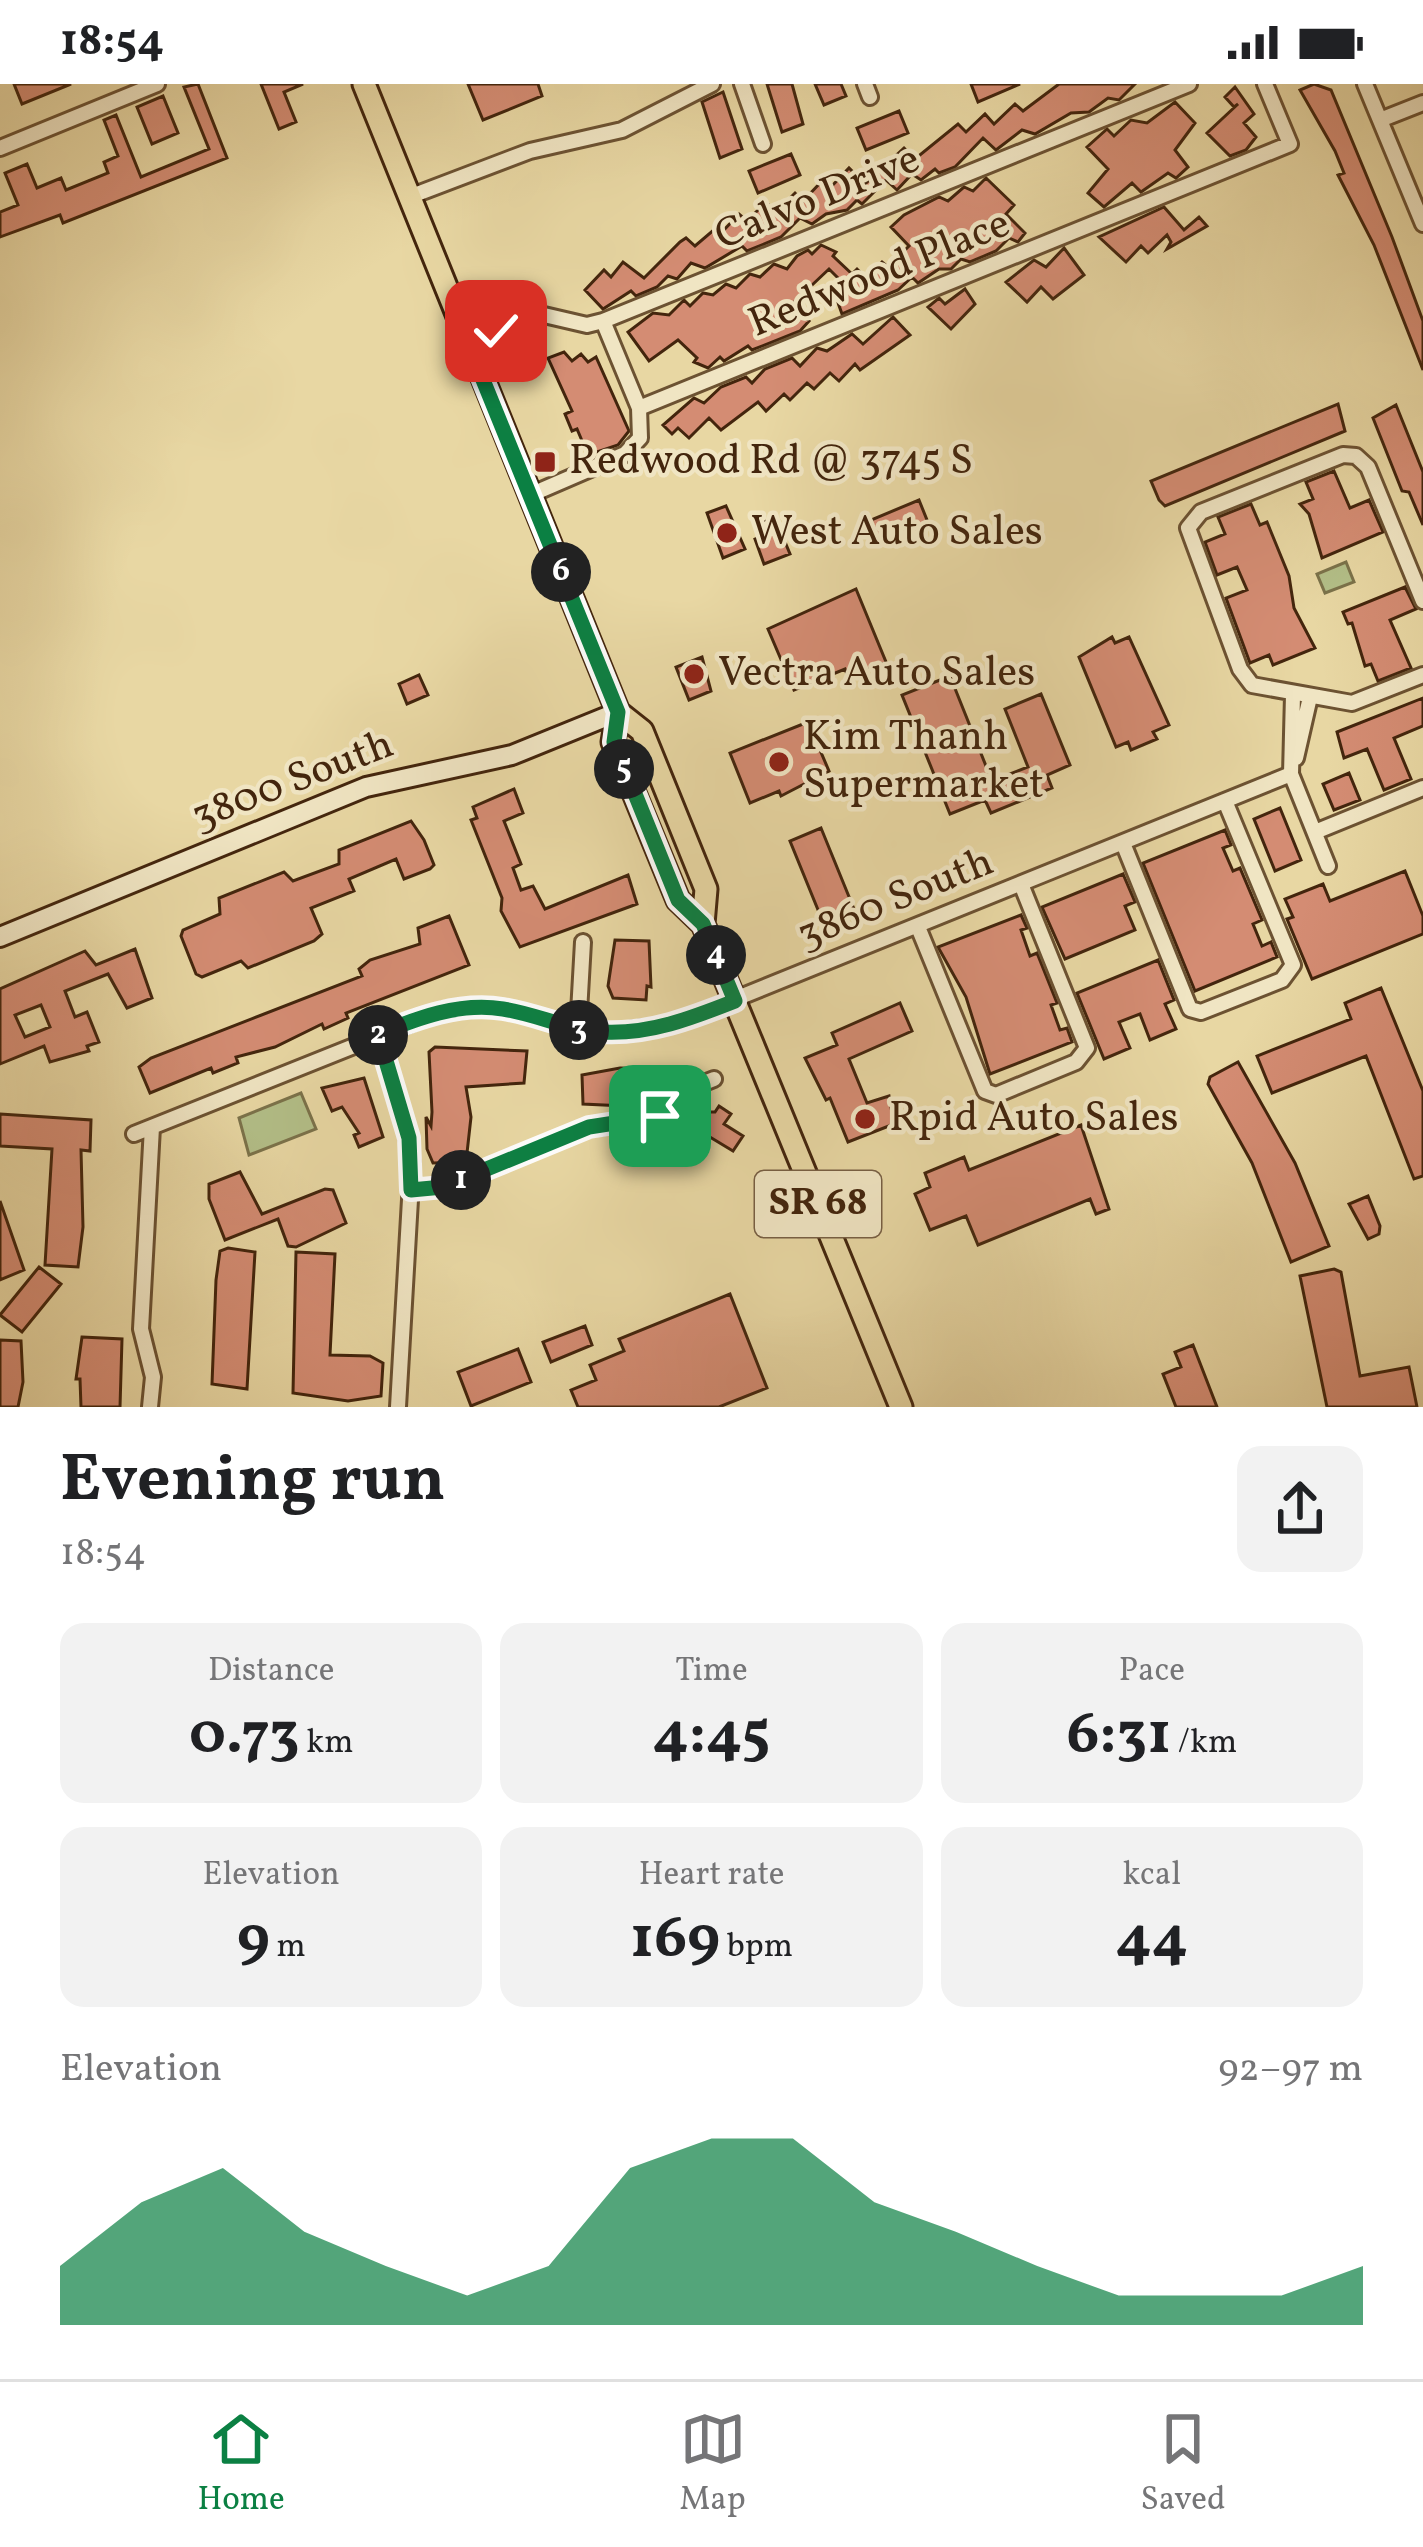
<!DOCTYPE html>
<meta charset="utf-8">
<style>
body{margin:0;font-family:Vollkorn,serif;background:#f2f2f2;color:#202124;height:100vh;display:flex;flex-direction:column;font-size:45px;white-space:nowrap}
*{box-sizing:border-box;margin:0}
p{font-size:39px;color:#757577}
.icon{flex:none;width:66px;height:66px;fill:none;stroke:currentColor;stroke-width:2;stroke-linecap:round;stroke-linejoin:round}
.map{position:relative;height:1323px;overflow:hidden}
.sheet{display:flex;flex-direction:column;background:#fff;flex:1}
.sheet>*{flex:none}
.pin{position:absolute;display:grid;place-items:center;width:102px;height:102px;color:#fff;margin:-51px;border-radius:24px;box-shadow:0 6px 18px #0006}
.km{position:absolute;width:60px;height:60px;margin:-30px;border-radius:50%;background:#222;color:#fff;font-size:33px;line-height:60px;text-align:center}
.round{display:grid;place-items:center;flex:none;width:126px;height:126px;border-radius:24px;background:#f2f2f2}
.head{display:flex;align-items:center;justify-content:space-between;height:204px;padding:0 60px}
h1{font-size:66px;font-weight:700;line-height:90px}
.metrics{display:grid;grid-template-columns:repeat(3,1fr);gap:18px;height:204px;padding:12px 60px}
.metrics div{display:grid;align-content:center;border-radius:24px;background:#f2f2f2;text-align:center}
.metrics b{font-size:60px;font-weight:700}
.metrics small{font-size:33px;font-weight:400}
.metrics p{font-size:33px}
.chart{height:336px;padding:24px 60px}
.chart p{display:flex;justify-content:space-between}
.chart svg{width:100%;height:216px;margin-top:12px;fill:#0b8043;opacity:.7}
.status{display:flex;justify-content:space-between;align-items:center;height:84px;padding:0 60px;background:#fff;direction:ltr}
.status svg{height:33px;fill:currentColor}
.menu{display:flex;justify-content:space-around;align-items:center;height:168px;border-top:3px solid #e0e0e0;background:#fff;font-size:33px;color:#757577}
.menu a{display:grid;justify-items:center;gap:6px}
.menu .selected{color:#0b8043}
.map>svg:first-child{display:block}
</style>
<div class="status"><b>18:54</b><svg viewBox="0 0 49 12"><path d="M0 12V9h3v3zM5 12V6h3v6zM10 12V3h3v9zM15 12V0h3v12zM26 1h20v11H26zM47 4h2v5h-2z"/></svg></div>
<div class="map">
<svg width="1423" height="1323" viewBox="0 0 1423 1323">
<rect width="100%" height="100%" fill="#e8d7a3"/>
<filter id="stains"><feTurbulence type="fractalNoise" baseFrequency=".00167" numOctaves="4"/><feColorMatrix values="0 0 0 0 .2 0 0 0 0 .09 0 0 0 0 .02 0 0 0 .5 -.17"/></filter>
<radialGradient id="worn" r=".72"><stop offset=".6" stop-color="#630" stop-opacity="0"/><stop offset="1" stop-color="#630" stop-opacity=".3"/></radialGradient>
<path fill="#b3bf88" stroke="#7b724a" stroke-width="3" d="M1346 478 1354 498 1325 509 1317 490Z
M301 1009 316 1045 249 1071 239 1034Z"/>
<path fill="#d48c73" stroke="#43250d" stroke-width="3" fill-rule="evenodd" d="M14 0H71L22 20Z
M198 0 227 74 63 139 60 131 0 153V128L18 121 5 89 27 80 37 104 61 94 66 106 108 89 104 78 118 72 104 36 116 31 141 93 209 65 184 3Z
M261 0H303L284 8 296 38 279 45Z
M468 0H538L542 12 483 36Z
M767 0H792L803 40 782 48Z
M815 0H841L846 12 824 21Z
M971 0H1020L978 18Z
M1059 0H1135L1119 16 1108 14 1089 28 1071 29 1035 50 1022 46 996 66 983 54 955 83 939 89 935 85 921 96 912 90 897 106 886 96 862 120 857 116 847 126 826 130 812 140 800 134 781 153 747 167 742 162 705 184 691 179 677 195 668 192 657 203 636 212 631 207 603 225 585 206 604 186 611 193 623 178 644 194 680 158 686 154 695 162 716 144 721 149 739 130 747 137 766 118 776 128 795 109 803 117 822 97 830 104 849 84 865 100 904 64 915 75 958 40 966 48 985 30 994 40 1015 20 1023 27Z
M1314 0 1331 6 1392 153 1423 237V286L1374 161 1338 91 1344 89 1335 67 1300 6Z
M1235 3 1254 30 1244 39 1256 53 1246 66 1230 72 1207 49 1238 20 1234 23 1225 13Z
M723 8 742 65 720 74 702 18Z
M163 12 178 49 152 60 137 23Z
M1175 18 1195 39 1175 66 1188 83 1176 94 1168 89 1141 108 1132 99 1104 123 1088 109 1108 85 1087 63 1107 45 1114 52 1131 36 1147 39Z
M899 27 908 49 866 66 857 44Z
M791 70 800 91 758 109 749 87Z
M986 94 1014 121 1006 130 1025 149 1018 158 1009 154 996 167 970 178 961 175 951 185H939L918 199 912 193 898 206 842 230 836 213 851 207 829 185 792 220 809 237 800 247 752 266 748 262 724 277 720 273 708 284 694 278 697 274 678 256 649 277 628 248 653 229 669 231 684 216 690 222 703 209 713 211 726 200 736 204 750 190 760 193 774 180 787 185 797 172 808 166 812 170 821 161 836 168 833 172 852 190 857 185 866 194 882 178 888 183 909 162 891 143 904 131 939 113 948 117 964 103 973 107Z
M1164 123 1184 146 1199 133 1207 142 1167 165 1171 158 1167 151 1148 169 1141 162 1126 178 1099 153Z
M1064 164 1084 191 1053 215 1041 203 1027 218 1006 198 1034 176 1046 183Z
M965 205 975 220 951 245 928 223 939 214 945 220Z
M893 233 910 251 860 286 855 280 839 297 830 289 814 305 807 299 790 316 784 310 766 327 758 318 721 346 709 334 689 354 678 344 672 350 663 341 694 314 704 319 721 303 746 293 752 299 765 285 792 274 800 282 817 264 827 267 852 250 863 260Z
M564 268 572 277 581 270 588 278 596 273 629 347 618 361 588 371 577 345 572 347 565 330 572 327 548 274Z
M1338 320 1345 347 1165 422 1159 416 1151 397Z
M1396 321 1423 388V441L1409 408 1402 407 1373 334Z
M1334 387 1350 424 1369 416 1383 448 1322 474 1309 430 1300 420 1313 415 1306 398Z
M919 416 929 441 881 461 871 436Z
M1251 420 1260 441 1267 438 1289 492 1294 524 1315 564 1273 581 1269 571 1250 579 1226 514 1247 506 1237 483 1217 491 1205 458 1225 450 1218 433Z
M726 422 745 465 723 474 707 429Z
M775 434 790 470 764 480 755 455 767 450 763 438Z
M1405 503 1416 525 1390 536 1411 584 1378 597 1371 580 1365 582 1352 539 1348 540 1343 528Z
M856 505 886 578 848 593 845 585 794 606 768 545Z
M1112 553 1115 559 1129 553 1169 641 1153 648 1157 655 1131 666 1128 658 1116 663 1079 573Z
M702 573 711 607 689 616 676 583Z
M419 591 428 611 407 620 399 600Z
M950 592 992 697 1028 683 1005 625 1041 610 1070 681 1047 691 1052 704 991 729 985 716 950 730 902 611Z
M1423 614V642L1394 654 1411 695 1384 706 1367 665 1344 674 1337 648Z
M808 638 829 687 781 712 779 707 750 719 730 669Z
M1349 689 1360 716 1334 726 1323 700Z
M514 705 523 729 504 737 521 780 513 784 521 806 533 802 545 825 628 791 637 820 520 863 501 827 502 814 471 736 477 734 473 723Z
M1280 724 1301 776 1275 787 1254 735Z
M411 737 424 756 434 781 430 785 404 795 396 775 349 795 354 807 311 824 322 850 314 857 248 884 241 877 202 893 196 890 181 852 183 846 220 830 219 814 284 788 293 797 339 780V766Z
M821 744 856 830 825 843 790 757Z
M1225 746 1231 761 1223 764 1233 787 1240 784 1262 836 1253 840 1262 862 1271 858 1277 873 1195 907 1143 779Z
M1405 787 1423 832V850L1312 895 1287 835 1293 833 1285 815 1323 800 1330 817Z
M1123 790 1135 818 1125 822 1135 846 1065 875 1042 823Z
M1021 831 1027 844 1021 846 1030 872 1037 869 1057 919 1051 921 1060 946 1067 944 1072 958 990 990 966 913 938 863Z
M449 832 469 881 346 929 348 934 324 945 322 940 275 963 236 973 238 979 213 989 211 984 150 1009 139 983 151 974 362 892 359 885 370 876 420 860 418 844Z
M615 856 649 857 651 903 647 902 646 916 613 914 608 902Z
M135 865 152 914 127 924 108 890 65 907 75 933 87 928 99 958 87 962 89 967 50 978 44 962 0 980V905L85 867 96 881ZM41 921 50 943 25 953 15 931Z
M1158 876 1174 916 1165 920 1176 945 1150 956 1140 930 1119 938 1130 964 1104 975 1077 909Z
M1381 904 1423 1007V1092L1414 1095 1366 972 1272 1009 1257 972 1351 935 1345 919Z
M900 919 912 947 849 975 867 1019 889 1012 894 1040 848 1058 830 1014 826 1016 805 974 837 961 832 949Z
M435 963 527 967 524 999 466 1003 471 1033 466 1078 433 1079 427 1065 426 1033 431 1042 432 1028 429 968Z
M1238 978 1295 1079 1329 1162 1291 1178 1252 1079 1208 1000 1210 993Z
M620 984 656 985 657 1015 646 1023 583 1020 582 991Z
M364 994 383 1053 359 1063 354 1051 359 1049 342 1023 332 1027 322 1004Z
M719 1022 731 1030 724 1040 743 1052 733 1067 695 1044 704 1028H715Z
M0 1030 91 1036 90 1067 81 1066 83 1143 78 1183 45 1181 52 1065 0 1062Z
M1081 1041 1109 1125 1096 1130 1090 1115 978 1161 966 1132 930 1146 915 1110 930 1103 925 1089 964 1073 969 1086Z
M240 1088 262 1130 325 1105 333 1106 346 1139 296 1163 288 1162 278 1135 225 1156 209 1115V1100Z
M1368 1112 1380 1142 1379 1150 1368 1155 1349 1120Z
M0 1117 24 1186 0 1196Z
M228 1164 255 1168 247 1305 212 1300 216 1196 220 1167Z
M296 1168 335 1170 330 1271 370 1272 383 1279 381 1312 348 1317 293 1309Z
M39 1183 61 1200 22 1248 0 1231Z
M1334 1185 1341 1188 1360 1292 1409 1283 1417 1323H1327L1300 1192Z
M730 1210 767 1304 719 1323H578L571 1306 596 1296 590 1281 624 1267 619 1255Z
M585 1242 592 1261 551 1278 543 1258Z
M82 1253 122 1255 120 1323H81L80 1295H76Z
M0 1256 21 1257 23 1298 18 1323H0Z
M1193 1261 1217 1323H1176L1163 1290 1181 1283 1175 1268Z
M518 1265 531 1298 471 1322 458 1288Z"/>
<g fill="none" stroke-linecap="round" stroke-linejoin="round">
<g stroke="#6c5232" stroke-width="20">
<path id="street" d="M742 0 763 60
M865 0 870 13
M1365 0 1423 140
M1380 36 1423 19
M0 64 157 0
M409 113 530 67 622 46 712 0
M468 259 544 231 587 241 603 237 1189 0
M639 324 1290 60 1265 0
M530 411 625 370 640 354 639 324 603 237
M1423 517 1368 383 1356 372 1343 371 1201 428 1188 444 1240 585 1252 601 1352 619 1423 591
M1293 611 1291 690 1328 782
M1296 674 1310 613
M1315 748 1423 704
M1123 759 1190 925 1201 928 1282 896 1293 881 1225 717
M918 843 985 1007 996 1011 1076 978 1087 964 1021 800
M578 946 583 858
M378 950 403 1030 412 1081 398 1323
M134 1050 444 926 501 924 604 949 671 941 1291 690
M411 1105 443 1103 589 1044 648 1036 684 1007 714 995
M150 1323 153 1293 141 1245 152 1043"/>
</g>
<g stroke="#43250d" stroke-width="24">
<path id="secondary" d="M0 853 366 703 512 671 618 628"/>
</g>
<g stroke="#43250d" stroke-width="27">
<path id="primary" d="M364 0 618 628 642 647 706 805 703 840
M618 628 613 658 678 816 703 840 901 1323"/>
</g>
<use href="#street" stroke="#f0e5c3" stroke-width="14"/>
<use href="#secondary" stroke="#f0e5c3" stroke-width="18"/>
<use href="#primary" stroke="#e8d7a3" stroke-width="21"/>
</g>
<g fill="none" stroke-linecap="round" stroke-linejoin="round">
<g stroke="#fff" stroke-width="24">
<path id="route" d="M496 247 468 259 618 628 614 658 678 816 703 840 735 917C692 934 649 951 601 948 567 946 537 930 503 925 459 918 418 934 378 950L409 1054 411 1106 443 1103 589 1043 660 1032"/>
</g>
<use href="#route" stroke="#0b8043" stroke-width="15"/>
</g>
<g fill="#8f2418" stroke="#f0e5c3" stroke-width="4.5">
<rect x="533" y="366" width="24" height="24" rx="6"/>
<circle cx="727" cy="449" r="12"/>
<circle cx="694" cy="590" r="12"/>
<circle cx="779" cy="678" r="12"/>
<circle cx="865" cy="1035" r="12"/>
</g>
<g text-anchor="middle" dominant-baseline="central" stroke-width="9" stroke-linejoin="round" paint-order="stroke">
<rect fill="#f0e5c3" stroke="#775f44" stroke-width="3" x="755" y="1087" width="126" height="66" rx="9"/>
<g font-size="39" font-weight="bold" fill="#43250d">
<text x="818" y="1120">SR 68</text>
</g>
<g font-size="42" fill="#43250d" stroke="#f0e5c3">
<text transform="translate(818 115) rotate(-22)">Calvo Drive</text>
<text transform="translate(880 191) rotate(-22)">Redwood Place</text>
<text transform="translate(293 698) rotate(-21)">3800 South</text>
<text transform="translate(896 816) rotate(-22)">3860 South</text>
</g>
<g font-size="42" fill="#43250d" stroke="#f0e5c3" text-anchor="start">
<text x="569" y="378">Redwood Rd @ 3745 S</text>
<text x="751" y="449">West Auto Sales</text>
<text x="718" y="590">Vectra Auto Sales</text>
<text x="803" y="654">Kim Thanh<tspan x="803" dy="48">Supermarket</tspan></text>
<text x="889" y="1035">Rpid Auto Sales</text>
</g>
</g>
<rect width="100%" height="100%" filter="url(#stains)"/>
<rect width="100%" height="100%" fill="url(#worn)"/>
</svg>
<div class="pin" style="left:660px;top:1032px;background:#1e9e55"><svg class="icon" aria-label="arrive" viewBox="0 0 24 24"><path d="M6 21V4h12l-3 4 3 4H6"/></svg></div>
<div class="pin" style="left:496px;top:247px;background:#d93025"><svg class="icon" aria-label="check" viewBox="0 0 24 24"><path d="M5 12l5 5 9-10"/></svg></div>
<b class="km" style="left:461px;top:1096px">1</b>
<b class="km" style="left:378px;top:951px">2</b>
<b class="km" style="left:579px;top:946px">3</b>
<b class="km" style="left:716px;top:871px">4</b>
<b class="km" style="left:624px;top:685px">5</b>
<b class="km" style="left:561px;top:488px">6</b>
</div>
<section class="sheet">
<div class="head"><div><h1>Evening run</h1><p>18:54</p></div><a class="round"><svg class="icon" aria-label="share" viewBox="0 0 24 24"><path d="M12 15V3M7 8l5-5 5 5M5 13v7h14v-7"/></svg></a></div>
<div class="metrics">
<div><p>Distance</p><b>0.73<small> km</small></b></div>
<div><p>Time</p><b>4:45</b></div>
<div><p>Pace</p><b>6:31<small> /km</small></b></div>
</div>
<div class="metrics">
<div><p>Elevation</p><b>9<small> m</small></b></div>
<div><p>Heart rate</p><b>169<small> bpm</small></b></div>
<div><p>kcal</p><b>44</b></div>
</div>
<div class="chart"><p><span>Elevation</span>92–97 m</p>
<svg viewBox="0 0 160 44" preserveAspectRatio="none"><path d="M0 44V32L10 19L20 12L30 25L40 32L50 38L60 32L70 12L80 6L90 6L100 19L110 25L120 32L130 38L140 38L150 38L160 32V44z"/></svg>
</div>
</section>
<nav class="menu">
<a class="selected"><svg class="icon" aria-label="home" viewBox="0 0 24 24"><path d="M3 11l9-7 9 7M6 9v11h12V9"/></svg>Home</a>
<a><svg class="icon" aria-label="map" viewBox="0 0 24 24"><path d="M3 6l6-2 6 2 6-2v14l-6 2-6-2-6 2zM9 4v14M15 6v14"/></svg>Map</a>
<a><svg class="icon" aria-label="saved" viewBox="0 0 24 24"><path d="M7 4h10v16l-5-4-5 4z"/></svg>Saved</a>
</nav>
